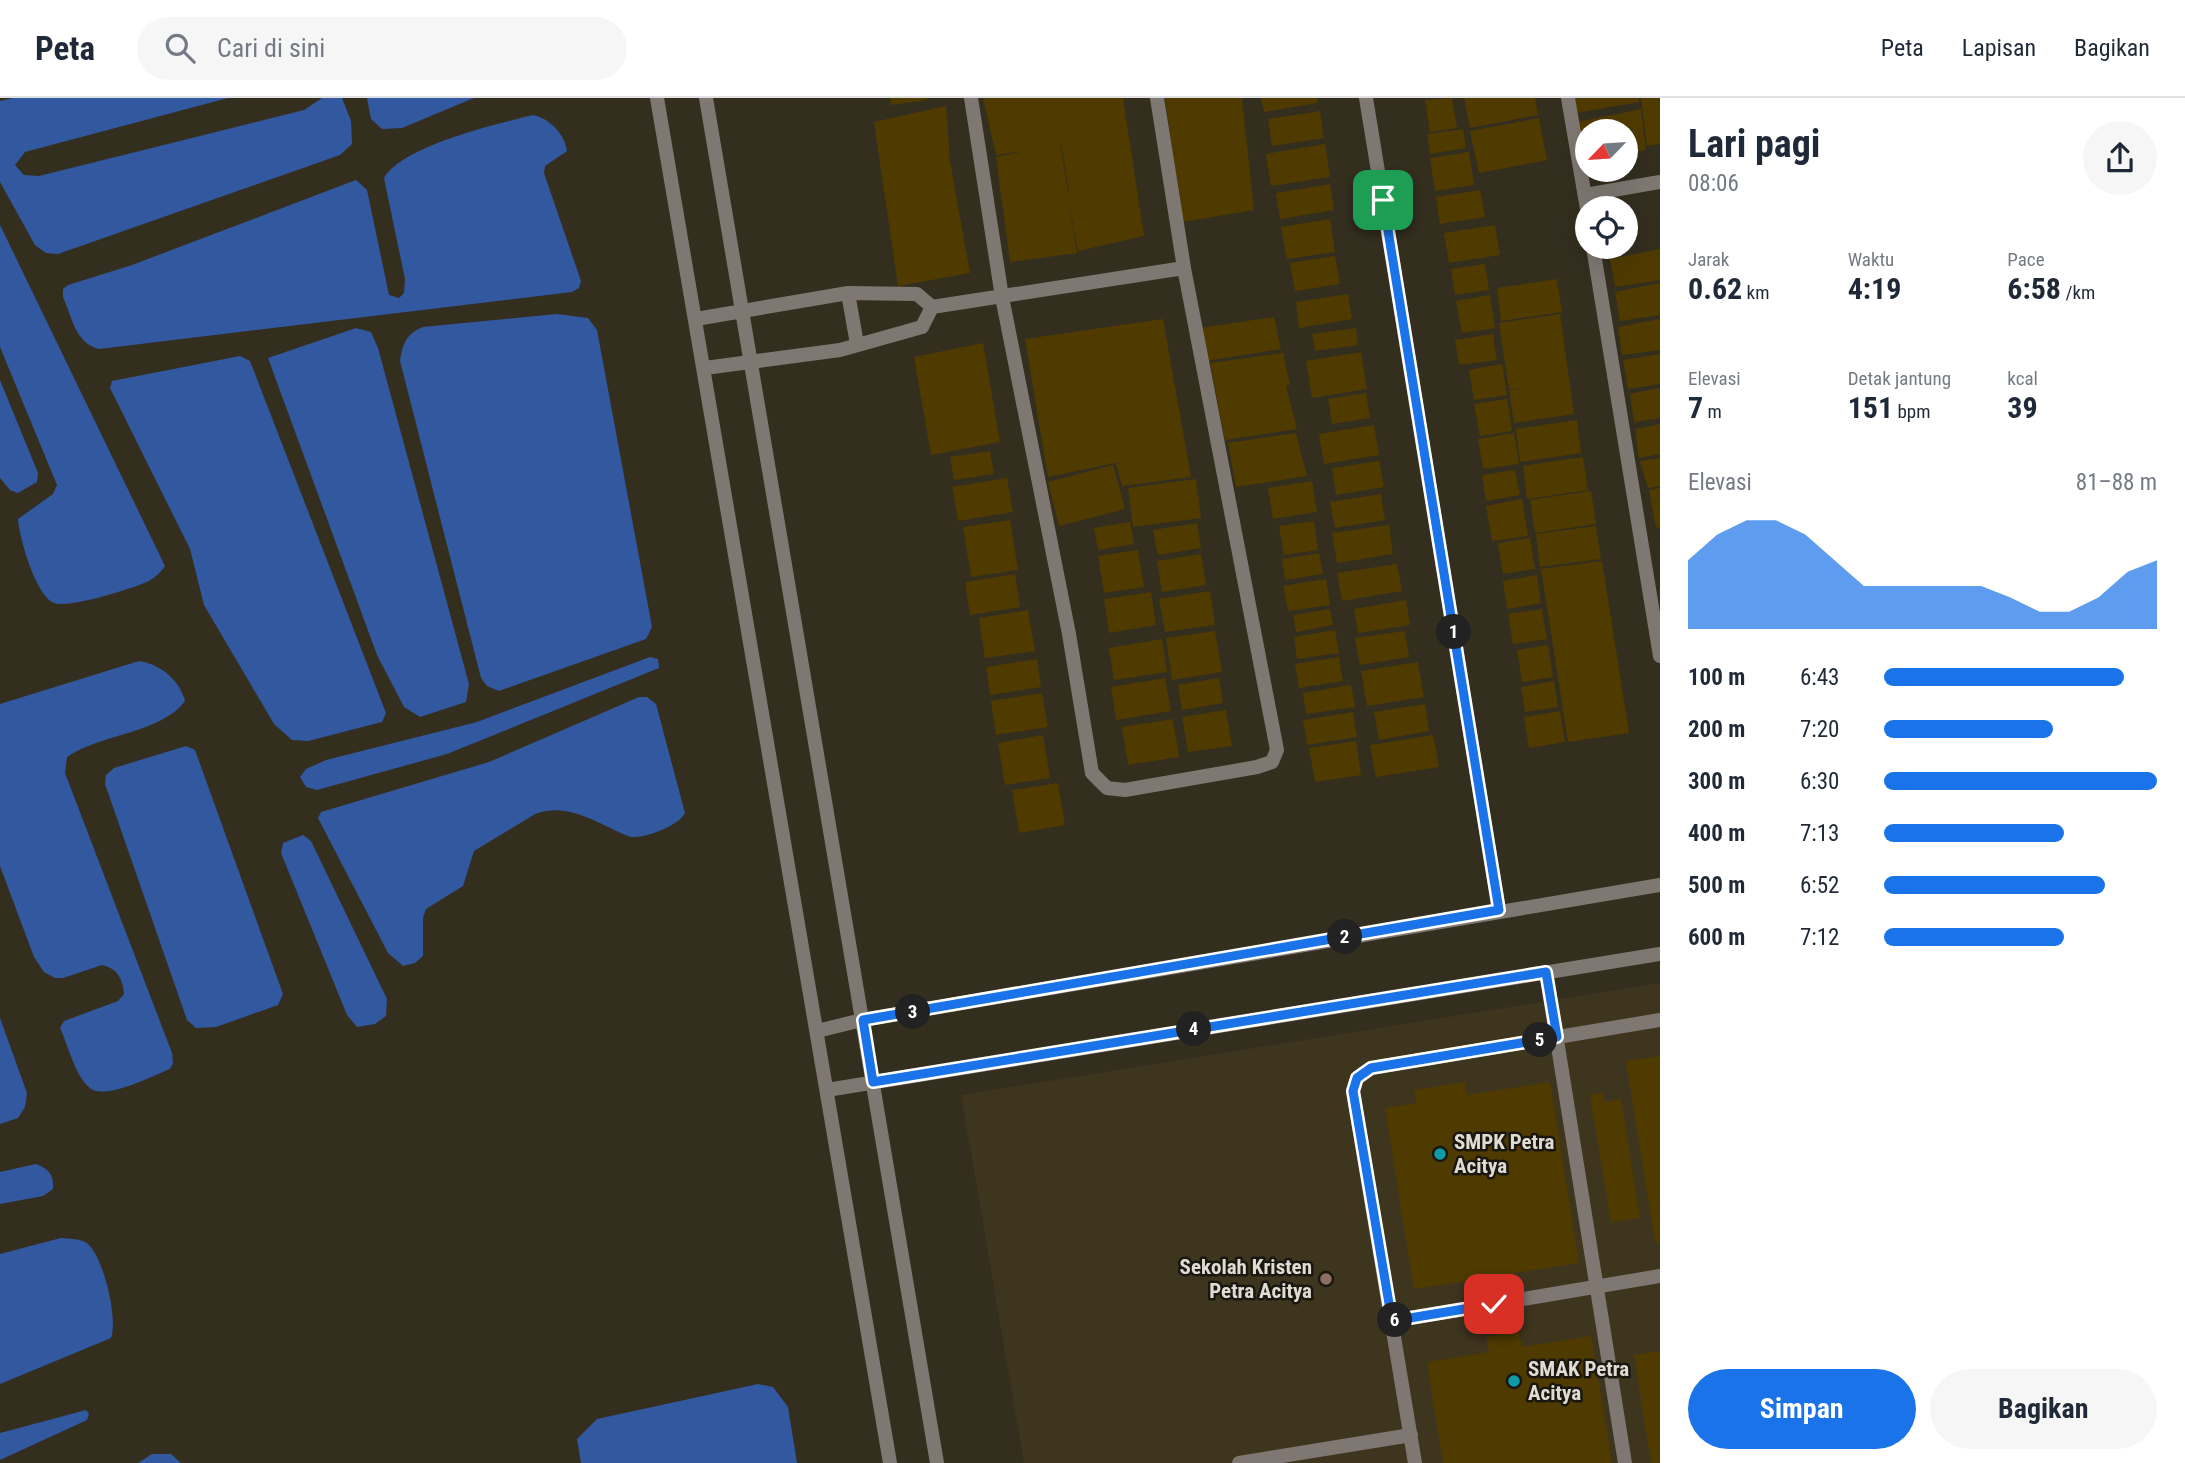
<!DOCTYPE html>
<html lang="id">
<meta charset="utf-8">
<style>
body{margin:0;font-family:"Roboto Condensed",sans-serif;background:#f6f6f7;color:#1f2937;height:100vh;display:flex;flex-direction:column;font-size:26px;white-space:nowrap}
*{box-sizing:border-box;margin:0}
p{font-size:23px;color:#747a83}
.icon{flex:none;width:38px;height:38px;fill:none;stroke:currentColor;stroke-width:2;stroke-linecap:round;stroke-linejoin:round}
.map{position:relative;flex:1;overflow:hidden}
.panel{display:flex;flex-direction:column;background:#fff;width:525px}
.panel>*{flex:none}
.needle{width:46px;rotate:245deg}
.tools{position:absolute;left:1575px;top:21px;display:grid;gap:14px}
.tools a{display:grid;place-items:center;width:63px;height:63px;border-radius:50%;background:#fff;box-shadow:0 7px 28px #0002;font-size:35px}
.pin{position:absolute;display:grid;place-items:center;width:60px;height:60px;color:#fff;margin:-30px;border-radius:14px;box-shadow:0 4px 10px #0006}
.km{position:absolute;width:35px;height:35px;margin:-18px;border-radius:50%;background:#222;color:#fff;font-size:19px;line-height:35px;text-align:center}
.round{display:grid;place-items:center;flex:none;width:74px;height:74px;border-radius:37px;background:#f6f6f7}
.overview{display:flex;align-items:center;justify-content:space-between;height:119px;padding:0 28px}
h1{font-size:38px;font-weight:700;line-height:52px}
.figures{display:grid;grid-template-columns:repeat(3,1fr);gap:10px;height:119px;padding:7px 28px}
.figures div{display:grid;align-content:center}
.figures b{font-size:30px;font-weight:700}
.figures small{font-size:19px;font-weight:400}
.figures p{font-size:19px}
.chart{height:196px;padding:14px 28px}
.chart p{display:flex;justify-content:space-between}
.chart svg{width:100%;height:126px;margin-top:7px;fill:#1a73e8;opacity:.7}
.primary-button{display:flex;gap:14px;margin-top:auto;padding:14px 28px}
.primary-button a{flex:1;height:80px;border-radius:42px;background:#1a73e8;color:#fff;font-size:28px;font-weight:700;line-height:80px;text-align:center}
.primary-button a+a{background:#f6f6f7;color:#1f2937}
ul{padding:0 28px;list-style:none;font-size:23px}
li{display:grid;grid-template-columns:112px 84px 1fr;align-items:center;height:52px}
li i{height:18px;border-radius:9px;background:#1a73e8}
header{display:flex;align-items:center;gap:42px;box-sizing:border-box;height:98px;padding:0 35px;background:#fff;border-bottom:2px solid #e0e1e3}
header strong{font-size:33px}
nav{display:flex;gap:38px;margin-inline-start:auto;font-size:24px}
.search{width:490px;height:63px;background:#f6f6f7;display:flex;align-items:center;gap:18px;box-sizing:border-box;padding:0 24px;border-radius:38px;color:#747a83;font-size:26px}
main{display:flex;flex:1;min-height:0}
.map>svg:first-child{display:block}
</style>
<header>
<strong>Peta</strong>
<div class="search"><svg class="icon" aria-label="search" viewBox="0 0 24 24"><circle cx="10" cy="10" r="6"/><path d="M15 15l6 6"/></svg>Cari di sini</div>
<nav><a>Peta</a><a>Lapisan</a><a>Bagikan</a></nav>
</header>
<main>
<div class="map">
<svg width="1660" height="1365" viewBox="0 0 1660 1365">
<rect width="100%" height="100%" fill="#342e1f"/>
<path fill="#3e351f" d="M1660 885V1365H1024L961 997Z"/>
<path fill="#3258a0" d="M13 0H228L25 54 15 67 24 77 39 78 304 12 322 0H342L351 23 352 46 340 57 58 156 46 155 35 147 0 84V3Z
M367 0H474L402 30 382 31 371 21Z
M533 17C549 20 565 36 567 53L545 68 544 75 581 183 579 190 572 194 99 251C75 245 72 219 63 199V191L68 187 132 167 356 82 367 92 389 197 399 200 404 195 405 181 384 80C402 48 496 26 533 17Z
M0 127 165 468C161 474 156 479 149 483 134 490 68 511 54 505 36 498 19 439 18 421L53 396 57 387 0 249Z
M557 216 588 220 597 232 652 529 646 541 499 593 487 588 481 580 400 263C403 245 406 236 423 229Z
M356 230 371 234 378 250 469 586 466 604 420 619 404 609 377 557 268 260Z
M240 258 250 263 386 615 382 624 308 643 292 642 274 626 204 507 190 451 110 290 112 283Z
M0 282 38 375 37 384 18 395 10 392 0 380Z
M650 559 658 561 659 570 447 656 317 692 306 689 300 679 306 671 326 662 477 624Z
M139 563C160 566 180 582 185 603 162 635 100 636 67 659L65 675 172 955 173 965 170 971C154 977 105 1003 90 990 75 978 68 947 60 930L64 923 118 903 124 896C123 881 117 870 102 867L63 880H55L44 874 34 859 0 768V606Z
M639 599H647L656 606 685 715C679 728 640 743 628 738 599 726 567 703 535 716L474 753 463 788 426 811 423 820V858L415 865 403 868 388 855 318 720 321 714 489 664Z
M186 648 195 652 283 896 278 907 216 929 196 930 187 922 105 686 106 677 114 670Z
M303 737 311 743 387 901 386 918 375 926 357 929 347 917 281 755 283 745Z
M0 920 27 995 25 1009 18 1020 0 1026Z
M36 1066C49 1071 54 1077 53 1091L43 1098 0 1106V1074Z
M61 1140C69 1141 81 1140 88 1146 104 1161 118 1220 111 1240L0 1286V1156Z
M758 1286 773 1289 788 1309 797 1365H581L577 1341 597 1321Z
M86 1312 89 1316 87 1322 0 1362V1335Z
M152 1356H171L181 1365H138Z"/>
<path fill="#4f3b00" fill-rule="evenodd" d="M890 0H927V2L891 7Z
M983 0H1123L1144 138 1078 153 1068 100 1077 155 1010 164 996 59 1026 53 996 57ZM1060 45H1061L1069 95H1068Z
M1165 0H1242L1254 112 1182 124Z
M1261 0H1317V5L1264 14Z
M1452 0 1457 30 1430 34 1425 2Z
M1464 0H1535L1538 17 1470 30Z
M1575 0H1639V4L1577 15Z
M1641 0H1660V46L1647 48Z
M946 8 950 63 970 175 898 188 874 24Z
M1641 11 1646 52 1626 55V33H1587V62L1584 63 1577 24Z
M1320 13 1324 40 1272 48 1268 21Z
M1539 20 1547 62 1479 75 1470 33Z
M1463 31 1466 50 1430 56 1427 36Z
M1325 46 1330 79 1271 88 1266 56Z
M1469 54 1474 87 1435 93 1430 60Z
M1330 86 1334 112 1280 121 1276 95Z
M1480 92 1485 119 1440 126 1436 99Z
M1330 121 1335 154 1287 161 1281 129Z
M1495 127 1500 157 1449 165 1444 135Z
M1660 151V182L1615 189 1610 161Z
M1335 158 1340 186 1295 193 1290 165Z
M1485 166 1489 192 1455 197 1451 171Z
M1557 181 1562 214 1501 223 1497 190Z
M1660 185V217L1620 223 1615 194Z
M1348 196 1352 221 1299 230 1296 204Z
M1490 197 1495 230 1462 235 1456 203Z
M1560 216 1574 316 1514 325 1509 292 1523 290 1509 291 1499 225Z
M1274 219 1281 251 1206 263 1201 230Z
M1163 221 1191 379 1122 388 1116 366 1120 364 1048 379 1025 241Z
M1660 221V252L1622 257 1618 229Z
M1356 230 1358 247 1315 253 1312 236Z
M1493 236 1497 262 1459 267 1455 242Z
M983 245 1000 344 931 357 914 259Z
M1361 254 1367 291 1312 300 1306 263Z
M1283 255 1290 287H1286L1297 331 1225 342 1210 265Z
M1660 256V286L1628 291 1623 262Z
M1502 266 1507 297 1474 302 1469 272Z
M1660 290V320L1634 324 1630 296Z
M1366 295 1370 320 1332 326 1328 301Z
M1507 301 1512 333 1480 338 1474 306Z
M1577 322 1581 355 1520 364 1516 331Z
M1660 326V356L1639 360 1635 331Z
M1374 327 1379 357 1324 366 1319 336Z
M1296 335 1307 378 1236 389 1228 345Z
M1514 335 1519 366 1483 371 1478 341Z
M990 353 994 376 954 382 950 359Z
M1583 359 1588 392 1527 401 1523 368Z
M1660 360V388L1648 390 1640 363Z
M1379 363 1384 389 1336 397 1332 370Z
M1113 367 1125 411 1059 428 1048 384Z
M1515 372 1520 397 1486 403 1482 377Z
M1007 380 1013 414 958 423 952 389Z
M1196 381 1201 420 1133 429 1128 390Z
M1312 383 1317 414 1273 421 1268 390Z
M1660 390V429L1656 430 1649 392Z
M1591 393 1596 426 1535 435 1530 402Z
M1381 396 1385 422 1335 430 1330 404Z
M1522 401 1528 438 1492 443 1486 408Z
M1010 422 1018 472 971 479 963 429Z
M1314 423 1318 452 1284 457 1279 428Z
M1130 424 1134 446 1098 452 1094 430Z
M1197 425 1201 450 1158 457 1153 432Z
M1389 427 1393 456 1337 465 1332 435Z
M1596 428 1601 461 1540 469 1536 436Z
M1530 440 1535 471 1503 476 1498 445Z
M1138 452 1144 489 1104 495 1098 458Z
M1319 455 1323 476 1285 482 1282 461Z
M1201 456 1206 487 1162 494 1157 463Z
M1602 463 1629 635 1568 644 1541 471Z
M1397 466 1402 493 1342 503 1337 475Z
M1015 476 1020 509 970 517 965 484Z
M1537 477 1541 505 1507 511 1503 483Z
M1326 481 1330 507 1288 513 1283 488Z
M1210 493 1215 527 1165 534 1159 501Z
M1151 494 1156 527 1109 535 1104 501Z
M1406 502 1410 527 1358 535 1354 511Z
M1330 511 1333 527 1296 534 1293 517Z
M1542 511 1547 541 1513 546 1508 516Z
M1028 512 1035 553 985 560 979 520Z
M1335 532 1339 555 1297 561 1294 539Z
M1215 533 1222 574 1172 582 1166 540Z
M1405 533 1409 559 1360 567 1355 540Z
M1162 541 1167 574 1114 582 1109 550Z
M1548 547 1553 579 1522 584 1517 552Z
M1339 559 1343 583 1299 590 1295 566Z
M1037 561 1041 589 990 597 986 569Z
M1418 564 1424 599 1367 608 1361 573Z
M1165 580 1171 613 1116 622 1111 589Z
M1219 580 1223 605 1182 612 1178 587Z
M1554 583 1558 609 1525 614 1521 589Z
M1351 587 1355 609 1306 616 1303 595Z
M1042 595 1048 629 996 637 991 603Z
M1425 606 1429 633 1379 642 1374 614Z
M1226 612 1232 648 1188 654 1182 619Z
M1560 613 1565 644 1529 650 1524 619Z
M1353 614 1357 639 1307 647 1303 622Z
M1173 621 1179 659 1128 667 1122 629Z
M1043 637 1050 680 1005 687 998 645Z
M1433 637 1439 669 1376 679 1370 647Z
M1356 643 1361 677 1315 684 1309 650Z
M1058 685 1065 727 1019 735 1012 692Z
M1660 958V1144L1655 1145 1626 963Z
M1465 984 1467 997 1550 984 1579 1165 1508 1176 1511 1192 1478 1197 1475 1182 1414 1191 1385 1010 1416 1005 1414 992Z
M1603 995 1604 1004 1621 1001 1640 1120 1611 1124 1590 997Z
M1519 1234 1522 1249 1591 1238 1612 1365H1443L1427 1264 1489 1254 1486 1239Z
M1660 1253V1365H1651L1634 1257Z"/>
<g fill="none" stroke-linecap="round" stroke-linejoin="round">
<path stroke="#7f7872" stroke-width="14" d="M1546 874 1625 1365
M1392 1223 1660 1178
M1239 1365 1411 1337
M1415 1365 1353 993 1357 980 1371 970 1660 922"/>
<path stroke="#7f7872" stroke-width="14" d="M657 0 890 1365
M706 0 937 1365
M971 0 1002 199 1069 536 1092 675 1107 690 1125 692 1257 669 1272 664 1277 652 1184 170 1157 0
M1366 0 1499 812
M1568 0 1587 111
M1585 97 1660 84
M1593 149 1660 558
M848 195 857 246
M696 221 848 195 917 196 932 209 1184 170
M705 270 840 252 922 229 932 209
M817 933 862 922 1660 787
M827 992 1660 856"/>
</g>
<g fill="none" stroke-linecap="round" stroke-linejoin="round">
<g stroke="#fff" stroke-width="14">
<path id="route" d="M1383 102 1499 812 863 922 873 984 1546 874 1557 939 1371 970 1357 980 1353 993 1392 1223 1494 1206"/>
</g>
<use href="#route" stroke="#1a73e8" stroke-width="9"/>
</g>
<g fill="#0f9aa8" stroke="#1a1710" stroke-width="2.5">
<circle cx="1440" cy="1056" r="7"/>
<circle cx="1514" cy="1283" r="7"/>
</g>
<circle fill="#8d6e63" stroke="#1a1710" stroke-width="2.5" cx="1326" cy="1181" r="7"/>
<g text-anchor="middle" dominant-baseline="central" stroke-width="5" stroke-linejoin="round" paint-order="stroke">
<g font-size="21" font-weight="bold" fill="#e0dcd3" stroke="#1a1710" text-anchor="start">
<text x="1454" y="1044">SMPK Petra<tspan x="1454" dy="24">Acitya</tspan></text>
<text x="1312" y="1169" text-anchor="end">Sekolah Kristen<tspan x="1312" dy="24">Petra Acitya</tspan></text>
<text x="1528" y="1271">SMAK Petra<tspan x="1528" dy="24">Acitya</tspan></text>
</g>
</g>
</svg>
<div class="tools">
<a><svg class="needle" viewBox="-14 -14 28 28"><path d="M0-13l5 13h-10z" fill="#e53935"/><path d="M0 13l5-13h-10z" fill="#747a83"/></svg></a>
<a><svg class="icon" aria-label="locate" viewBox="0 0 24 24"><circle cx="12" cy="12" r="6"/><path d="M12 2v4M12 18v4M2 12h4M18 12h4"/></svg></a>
</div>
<div class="pin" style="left:1383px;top:102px;background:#1e9e55"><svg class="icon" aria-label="arrive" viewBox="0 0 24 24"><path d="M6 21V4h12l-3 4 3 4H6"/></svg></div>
<div class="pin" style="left:1494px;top:1206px;background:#d93025"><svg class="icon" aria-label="check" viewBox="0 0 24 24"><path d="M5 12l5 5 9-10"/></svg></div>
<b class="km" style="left:1454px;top:534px">1</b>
<b class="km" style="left:1345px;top:839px">2</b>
<b class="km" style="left:913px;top:914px">3</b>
<b class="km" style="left:1194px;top:931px">4</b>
<b class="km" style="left:1540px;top:942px">5</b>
<b class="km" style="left:1395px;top:1222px">6</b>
</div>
<section class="panel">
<div class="overview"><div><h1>Lari pagi</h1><p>08:06</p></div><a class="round"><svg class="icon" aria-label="share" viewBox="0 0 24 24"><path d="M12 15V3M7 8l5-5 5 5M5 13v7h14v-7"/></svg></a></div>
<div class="figures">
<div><p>Jarak</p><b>0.62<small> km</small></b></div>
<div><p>Waktu</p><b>4:19</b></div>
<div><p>Pace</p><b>6:58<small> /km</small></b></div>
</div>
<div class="figures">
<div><p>Elevasi</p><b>7<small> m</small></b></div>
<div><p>Detak jantung</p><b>151<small> bpm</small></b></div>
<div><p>kcal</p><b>39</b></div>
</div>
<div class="chart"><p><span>Elevasi</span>81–88 m</p>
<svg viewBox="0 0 160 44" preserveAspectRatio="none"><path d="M0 44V20L10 11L20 6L30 6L40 11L50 20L60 29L70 29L80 29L90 29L100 29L110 33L120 38L130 38L140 33L150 24L160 20V44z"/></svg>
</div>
<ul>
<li><b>100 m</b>6:43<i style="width:88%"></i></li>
<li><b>200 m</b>7:20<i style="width:62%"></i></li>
<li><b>300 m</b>6:30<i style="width:100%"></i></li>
<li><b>400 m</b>7:13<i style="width:66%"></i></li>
<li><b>500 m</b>6:52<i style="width:81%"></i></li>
<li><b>600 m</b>7:12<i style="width:66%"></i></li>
</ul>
<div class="primary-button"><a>Simpan</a><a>Bagikan</a></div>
</section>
</main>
